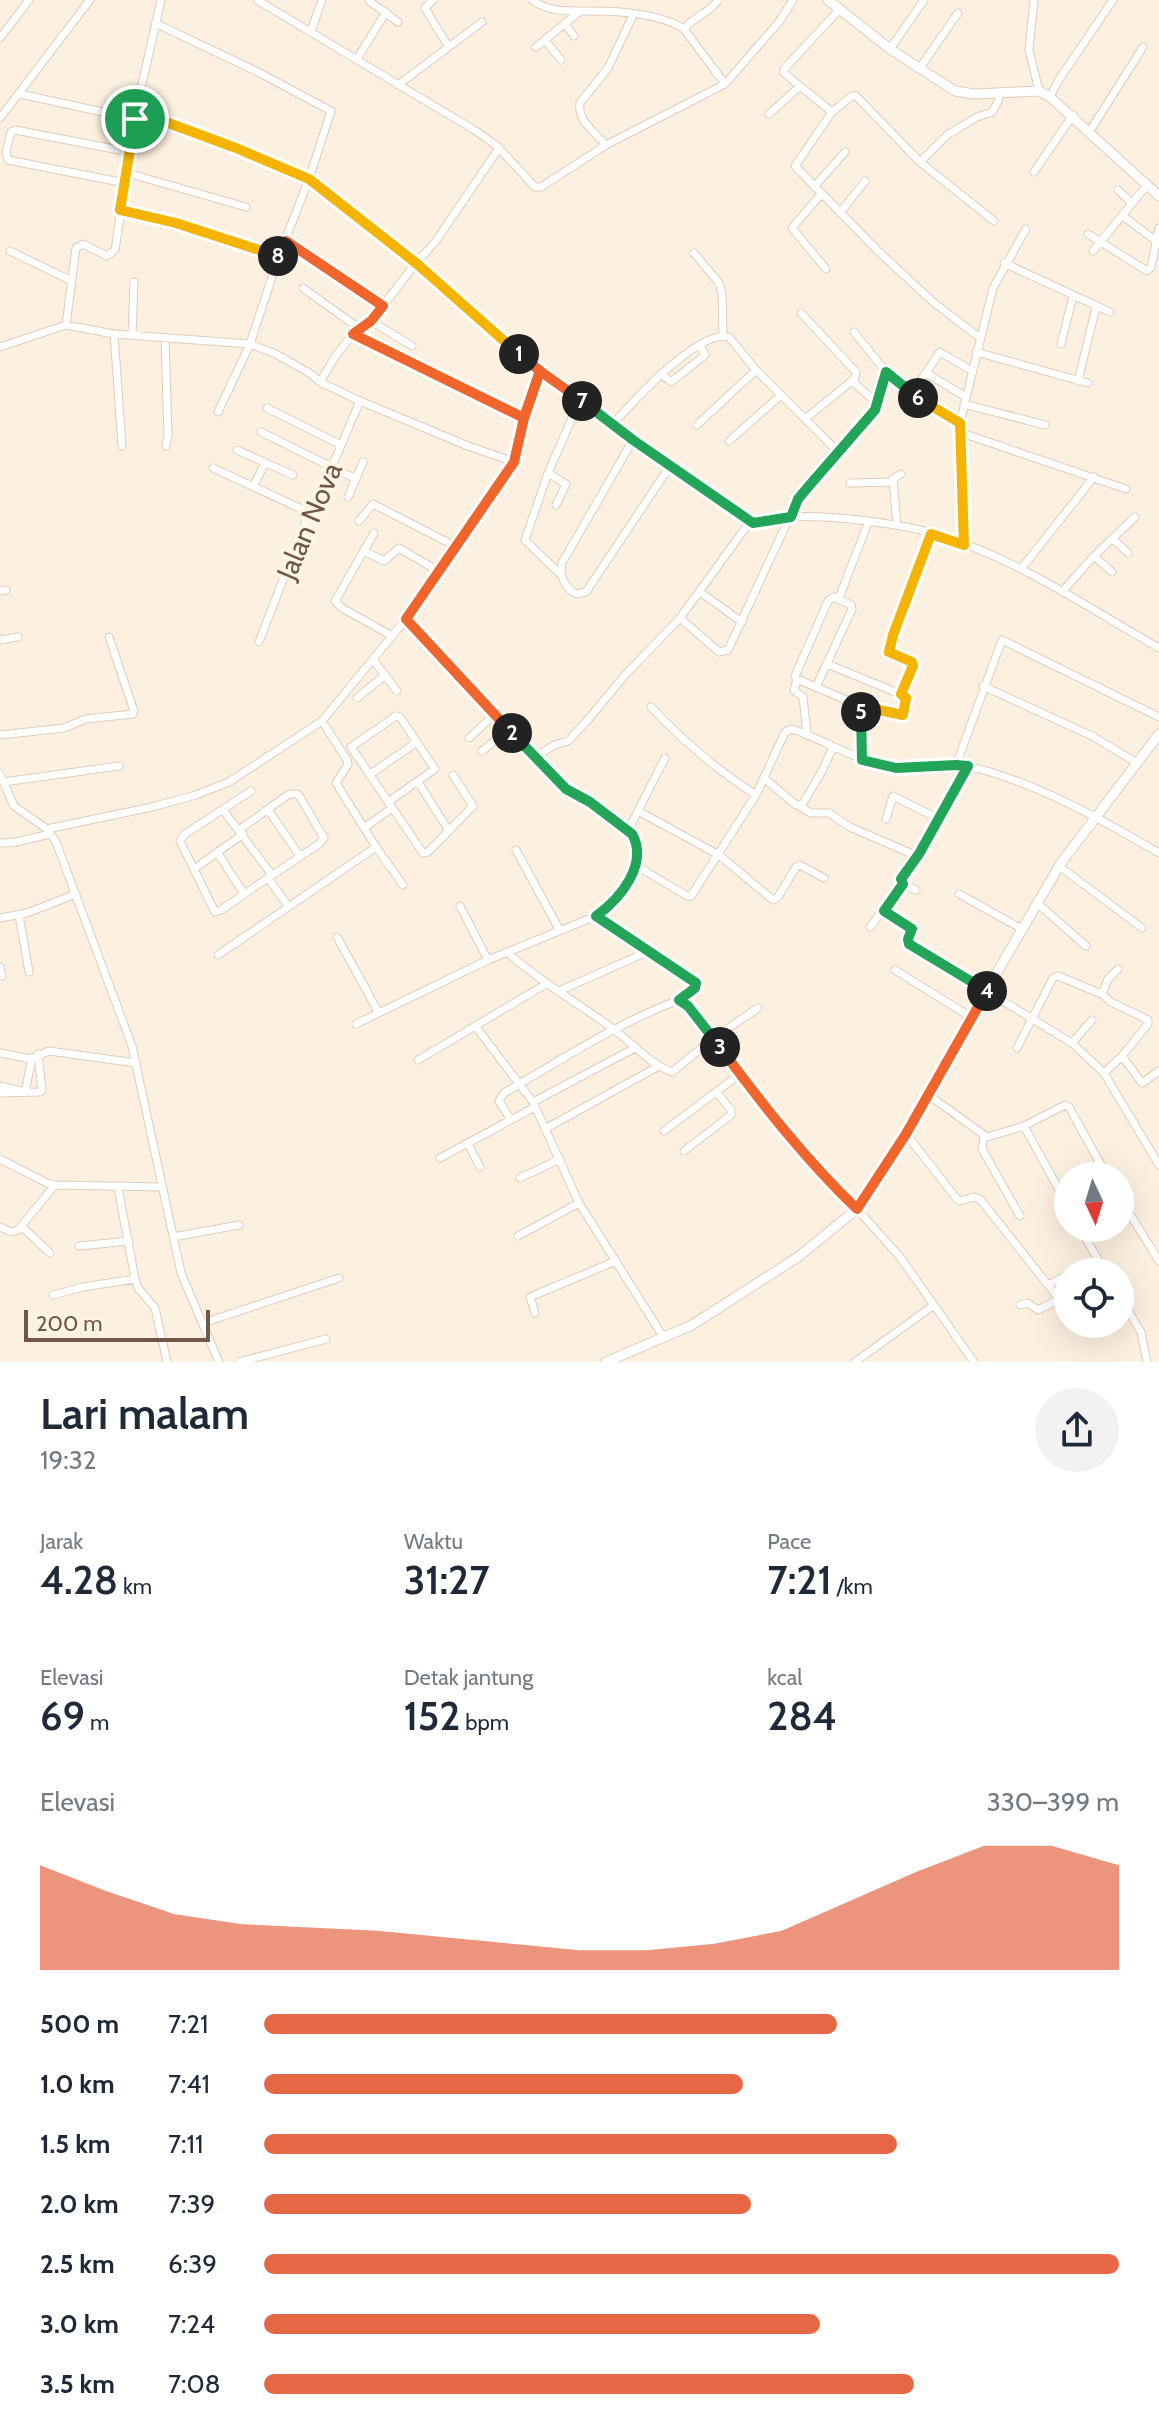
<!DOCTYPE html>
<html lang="id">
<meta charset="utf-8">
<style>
body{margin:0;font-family:Cabin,sans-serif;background:#f2f2f3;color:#1f2937;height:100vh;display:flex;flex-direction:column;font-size:30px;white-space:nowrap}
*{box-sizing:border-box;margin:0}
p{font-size:26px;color:#747a83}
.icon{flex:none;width:44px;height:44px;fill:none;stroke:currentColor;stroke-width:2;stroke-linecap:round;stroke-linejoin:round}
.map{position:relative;height:1362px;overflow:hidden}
.details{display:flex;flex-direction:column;background:#fff;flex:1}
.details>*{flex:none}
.needle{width:52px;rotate:176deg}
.tools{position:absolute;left:1054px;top:1162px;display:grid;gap:16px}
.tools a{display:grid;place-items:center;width:80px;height:80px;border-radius:50%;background:#fff;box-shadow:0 8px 32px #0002;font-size:40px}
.scale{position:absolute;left:24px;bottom:20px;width:186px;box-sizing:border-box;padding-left:8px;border:4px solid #725648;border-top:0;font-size:22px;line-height:28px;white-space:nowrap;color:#725648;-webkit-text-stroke:6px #fff5e5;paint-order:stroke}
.pin{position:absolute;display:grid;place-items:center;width:68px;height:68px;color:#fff;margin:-34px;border:4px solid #fff;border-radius:50%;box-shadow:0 2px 8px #0007}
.km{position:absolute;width:40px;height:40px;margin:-20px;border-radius:50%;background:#222;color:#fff;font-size:22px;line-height:40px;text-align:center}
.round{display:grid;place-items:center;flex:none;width:84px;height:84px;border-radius:42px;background:#f2f2f3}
.head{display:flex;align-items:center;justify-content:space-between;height:136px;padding:0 40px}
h1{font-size:44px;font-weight:600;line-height:60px}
.figures{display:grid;grid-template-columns:repeat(3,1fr);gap:12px;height:136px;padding:8px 40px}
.figures div{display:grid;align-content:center}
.figures b{font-size:40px;font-weight:600}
.figures small{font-size:22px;font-weight:400}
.figures p{font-size:22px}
.chart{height:224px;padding:16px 40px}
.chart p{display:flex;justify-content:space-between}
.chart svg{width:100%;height:144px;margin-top:8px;fill:#e66745;opacity:.7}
ul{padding:0 40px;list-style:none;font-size:26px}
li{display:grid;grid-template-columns:128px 96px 1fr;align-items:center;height:60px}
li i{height:20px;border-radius:10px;background:#e66745}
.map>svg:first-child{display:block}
</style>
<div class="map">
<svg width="1159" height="1362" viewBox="0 0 1159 1362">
<rect width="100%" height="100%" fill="#fcf1e0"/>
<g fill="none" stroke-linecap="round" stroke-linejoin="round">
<g stroke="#dfccbc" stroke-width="9">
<path id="minor" d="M257 0 476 131 497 146 535 187H541L606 145 725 84 779 22 793 0
M433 0 425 8 448 46
M532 0C549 13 573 11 593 11 619 11 662 14 684 29L725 84
M1034 0 1029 50 1039 91
M369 1 398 22
M840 9 784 69V73L832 112 795 166 878 251 933 302 980 338
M155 23 258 72 331 111 309 179 416 263 540 371 749 523C764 524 777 518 792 517 825 515 862 520 895 525 991 540 1076 601 1159 648
M565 24 574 36
M684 29C694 16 709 14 718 0
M311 31 322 0
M0 38 29 0
M545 40 561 60
M536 47 579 12
M890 49 924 0
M357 59 386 12
M919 69 958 13
M398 85 482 22
M20 94 135 119
M1050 97 1058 81 1113 0
M136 111 236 148 309 179 279 256 250 344 218 412
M832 112 852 96H856L920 162 994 221
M769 114 800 86
M0 118 90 0
M1090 131 1143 47
M606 145C595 133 577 120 580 103L608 68 633 15
M920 162 947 135 977 117 992 112 998 102 1000 92
M1034 172 1073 115
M127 173 246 207
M125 183 8 160 6 152 11 132 15 130 130 152
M814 187 845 152
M1118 190 1132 203
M821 194 792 228 826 269
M120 210 176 223 279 256
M840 213 865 181
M1123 216 1156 241
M1088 234 1147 271 1151 267 1159 228
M286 241 383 306
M10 251 70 280
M1093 251 1147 185
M694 253 719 283 722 293 723 335
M1004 263 1110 312
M303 288 360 329
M801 313 856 372 854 383 877 403
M371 321 412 346
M66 325 76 248 83 244 107 256 115 250 136 111 161 0
M854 332 886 372
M114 334 122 446
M353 334 524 418
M132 335 134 282
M165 337 168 435 166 446
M1061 344 1073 296
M0 347 66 325 114 334 250 344 276 354 311 374 320 382 360 401 468 446 514 462
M976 352 1088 383
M926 373 966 397
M661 374 671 382 705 355 700 345
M1078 381 1096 307
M320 382 335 357 353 334 371 321 416 263 436 241 499 148
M964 404 1045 425
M267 408 341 445
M805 419 853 380
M960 423 912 394 940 352 972 371
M612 425C632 403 698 329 729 337L756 370 839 453 798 499 728 650 719 652 680 618
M697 425 756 370
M261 432 356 479
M959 432 1126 489
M633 440 562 563C559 575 565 588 576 594L586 592 670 466
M729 441 781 395
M237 450 293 475
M839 453 875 410 886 372 912 394
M213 468 306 511 310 510
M548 473 525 540 560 574
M850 483 893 482
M253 487 265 463
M348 497 363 462
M556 505 566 484 548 473 580 400
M359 521 373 504 455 546
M897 525 893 479 901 474
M374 533 335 601 342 608 392 636
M1113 539 1128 553
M964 545 960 423 993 288 1026 229
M364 551 384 561 399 548 438 571
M1094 556 1112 572
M1021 569 1094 477
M0 591 6 590
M700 592 742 622
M1062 592 1094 556 1135 517
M839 598 868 523
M0 640 18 637
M259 642 310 510 331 469 360 401
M374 661 397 691
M797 679 860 706 903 715 906 698 903 695 827 664
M983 686 1094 737 1137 763
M901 694 913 666 912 662 890 654 889 649 931 534
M357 698 385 675
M860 706 862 760
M807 734 803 697 794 690 797 679 795 676 828 601 834 597 851 605 852 609 816 687
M0 735 64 728 86 719 133 714 134 711 109 637
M469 738 495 714
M482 751 509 729
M534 758 554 745 568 741 586 722 626 674 680 618 749 523
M956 765 1002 640 1159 717
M0 774 14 806 47 829 152 807 196 795 229 782 322 721 406 619 514 462 524 418 540 371
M369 775 417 742
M765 779 796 805H802L821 773 833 747
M3 782 119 766
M418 782 449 831
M251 791 185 834 180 841 215 912 221 910 268 878
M756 795 785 732 792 729C827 741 858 762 895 768 928 774 951 760 987 771 1048 789 1104 821 1159 853
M388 802 435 769 400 717 396 716 351 747 423 853 428 852 473 806 453 775
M799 806 811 813H829L850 827 917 856
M223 810 272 875
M268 810 300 856
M638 811 665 758
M886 819 893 796 939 819
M364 828 392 808
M47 829 56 842 132 1046 181 1273 219 1362
M239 830 289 794H297L300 797 324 838 319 844 268 878 288 906
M628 831 638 811 719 855 773 900 778 897 796 867 800 865 824 878
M0 843 16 842 50 834
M376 847 403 885
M516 850 559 929
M217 852 244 894
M637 866 687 896H691L756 795C717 770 683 741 651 707
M1059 866 1142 928
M194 869 243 834
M916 890 903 884 901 879 919 854 968 766
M959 894 1022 929
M1037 903 1086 946
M460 906 488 960
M884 911 912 929 908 939 909 944 1072 1043 1104 1073 1159 1165
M19 915 29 972
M596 916 696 983 695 988 679 1000
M0 918 27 913 76 894
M870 927 903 884
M337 937 379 1013
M508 953C542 983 580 1004 616 1031 634 1045 650 1064 672 1072L714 1038 758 1008
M218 955 376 847 336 783 348 764 347 760 322 721
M0 967 2 976
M895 970 971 1017
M559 991 649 951
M1102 994 1108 979 1118 969
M356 1024 488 960 596 916 612 904 637 866 635 839 632 834 557 781 406 619
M476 1027 533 1102 579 1203 664 1338
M1072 1043 1092 1020
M1017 1048 1053 978 1058 976 1102 994 1111 1002 1148 1020V1024L1122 1056 1104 1073
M0 1053 30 1059 49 1051 136 1063
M1122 1056 1142 1083 1159 1071
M418 1060 546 984
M0 1086 25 1092 32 1058
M0 1093 40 1092 42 1090 38 1054
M927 1094 987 1137 1024 1126 1065 1105 1069 1107 1107 1176
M533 1102 635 1048
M511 1120 499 1101 504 1093C561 1060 617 1023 679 1000L683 1002 822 1176 857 1209 900 1257 974 1362
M1024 1126 1068 1206
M545 1129 659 1066
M664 1131 740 1074
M906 1134 957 1199 960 1201 974 1197 980 1199 1048 1285 1068 1275
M984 1136 982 1149 1020 1216
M468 1144 480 1167
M684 1151 731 1115V1110L717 1093
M440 1158 535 1107
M0 1159 47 1183 55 1185 162 1187
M520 1178 560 1159
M118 1188 135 1279 138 1288 155 1308 167 1362
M1120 1198 1159 1261
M21 1226 50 1253
M0 1227 11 1232 18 1230 55 1185
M1080 1228 1105 1272
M518 1236 579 1203
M173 1237 239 1225
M79 1246 129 1241
M1075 1272 1098 1261
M53 1295 83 1287 135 1279
M1120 1297 1141 1332 1147 1362
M1020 1305 1028 1303 1038 1310 1056 1301 1057 1296 1048 1285
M535 1313 530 1297 616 1261
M203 1323 339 1278
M239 1362 326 1339
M855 1362 934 1305"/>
</g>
<g stroke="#dfccbc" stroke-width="11">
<path id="tertiary" d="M828 0 890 49 955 91 974 94 1039 91 1050 97 1159 196
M606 1362 692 1325 798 1257 857 1209 906 1134 961 1034 1061 863 1159 734"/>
</g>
<use href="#minor" stroke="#fff" stroke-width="7"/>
<use href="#tertiary" stroke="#fff" stroke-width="9"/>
</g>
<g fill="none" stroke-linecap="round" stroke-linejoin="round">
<g stroke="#fff" stroke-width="16">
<path id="split-1" d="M135 119 136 111 236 148 309 179 416 263 519 354"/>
</g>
<g stroke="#fff" stroke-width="16">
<path id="split-2" d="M512 733 406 619 514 462 524 418 540 371 519 354"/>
</g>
<g stroke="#fff" stroke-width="16">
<path id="split-3" d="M512 733 566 789 590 802 632 834C649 864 620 899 596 916L696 983 695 988 679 1000 688 1006 720 1047"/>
</g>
<g stroke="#fff" stroke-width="16">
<path id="split-4" d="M720 1047C762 1104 806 1160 857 1209L906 1134 987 991"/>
</g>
<g stroke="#fff" stroke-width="16">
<path id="split-5" d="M861 712 862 760 896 768 956 765 968 766 919 854 901 879 903 884 884 911 912 929 908 939 909 944 987 991"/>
</g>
<g stroke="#fff" stroke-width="16">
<path id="split-6" d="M861 712 860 706 903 715 906 698 901 694 913 666 912 662 889 652 893 635 931 534 964 545 960 423 918 398"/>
</g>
<g stroke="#fff" stroke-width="16">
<path id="split-7" d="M582 401 633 440 753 523 791 517 798 499 808 487 875 410 886 372 918 398"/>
</g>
<g stroke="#fff" stroke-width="16">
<path id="split-8" d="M278 256 286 241 383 306 371 321 353 334 524 418 540 371 582 401"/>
</g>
<g stroke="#fff" stroke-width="16">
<path id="split-9" d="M135 119 120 210 176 223 278 256"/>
</g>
<use href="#split-1" stroke="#f5b400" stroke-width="10"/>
<use href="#split-2" stroke="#f0652b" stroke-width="10"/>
<use href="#split-3" stroke="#22a559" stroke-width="10"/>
<use href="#split-4" stroke="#f0652b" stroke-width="10"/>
<use href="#split-5" stroke="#22a559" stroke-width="10"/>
<use href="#split-6" stroke="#f5b400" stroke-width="10"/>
<use href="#split-7" stroke="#22a559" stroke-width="10"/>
<use href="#split-8" stroke="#f0652b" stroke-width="10"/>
<use href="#split-9" stroke="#f5b400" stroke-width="10"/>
</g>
<g text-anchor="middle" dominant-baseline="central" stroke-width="8" stroke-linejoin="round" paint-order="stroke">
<g font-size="28" fill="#725648" stroke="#fff5e5">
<text transform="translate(309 521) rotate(-67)">Jalan Nova</text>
</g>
</g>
</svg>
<div class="tools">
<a><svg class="needle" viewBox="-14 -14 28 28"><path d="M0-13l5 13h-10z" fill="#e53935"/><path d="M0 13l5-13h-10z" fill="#747a83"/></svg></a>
<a><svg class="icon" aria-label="locate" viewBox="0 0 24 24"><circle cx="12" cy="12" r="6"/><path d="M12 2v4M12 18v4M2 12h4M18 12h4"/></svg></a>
</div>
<div class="scale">200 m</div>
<div class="pin" style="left:135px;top:119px;background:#1e9e55"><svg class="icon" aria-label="arrive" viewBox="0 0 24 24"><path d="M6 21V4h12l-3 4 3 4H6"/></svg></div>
<b class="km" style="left:519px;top:354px">1</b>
<b class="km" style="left:512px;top:733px">2</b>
<b class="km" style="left:720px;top:1047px">3</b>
<b class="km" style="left:987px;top:991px">4</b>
<b class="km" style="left:861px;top:712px">5</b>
<b class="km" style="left:918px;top:398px">6</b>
<b class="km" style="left:582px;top:401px">7</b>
<b class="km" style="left:278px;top:256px">8</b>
</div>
<section class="details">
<div class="head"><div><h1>Lari malam</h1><p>19:32</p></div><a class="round"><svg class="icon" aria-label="share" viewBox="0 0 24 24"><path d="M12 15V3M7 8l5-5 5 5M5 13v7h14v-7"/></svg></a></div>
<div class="figures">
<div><p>Jarak</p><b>4.28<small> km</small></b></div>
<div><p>Waktu</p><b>31:27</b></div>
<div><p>Pace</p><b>7:21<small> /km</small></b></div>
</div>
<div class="figures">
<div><p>Elevasi</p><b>69<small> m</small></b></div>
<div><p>Detak jantung</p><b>152<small> bpm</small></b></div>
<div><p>kcal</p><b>284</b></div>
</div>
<div class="chart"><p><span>Elevasi</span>330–399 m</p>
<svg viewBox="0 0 160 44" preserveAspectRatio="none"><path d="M0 44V12L10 20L20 27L30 30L40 31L50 32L60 34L70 36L80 38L90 38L100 36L110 32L120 23L130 14L140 6L150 6L160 12V44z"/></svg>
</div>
<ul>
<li><b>500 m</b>7:21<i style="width:67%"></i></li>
<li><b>1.0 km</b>7:41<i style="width:56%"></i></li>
<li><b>1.5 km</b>7:11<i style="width:74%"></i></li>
<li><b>2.0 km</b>7:39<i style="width:57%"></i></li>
<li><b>2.5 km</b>6:39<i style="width:100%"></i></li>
<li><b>3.0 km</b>7:24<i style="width:65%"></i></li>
<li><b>3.5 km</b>7:08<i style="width:76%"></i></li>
</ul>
</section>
